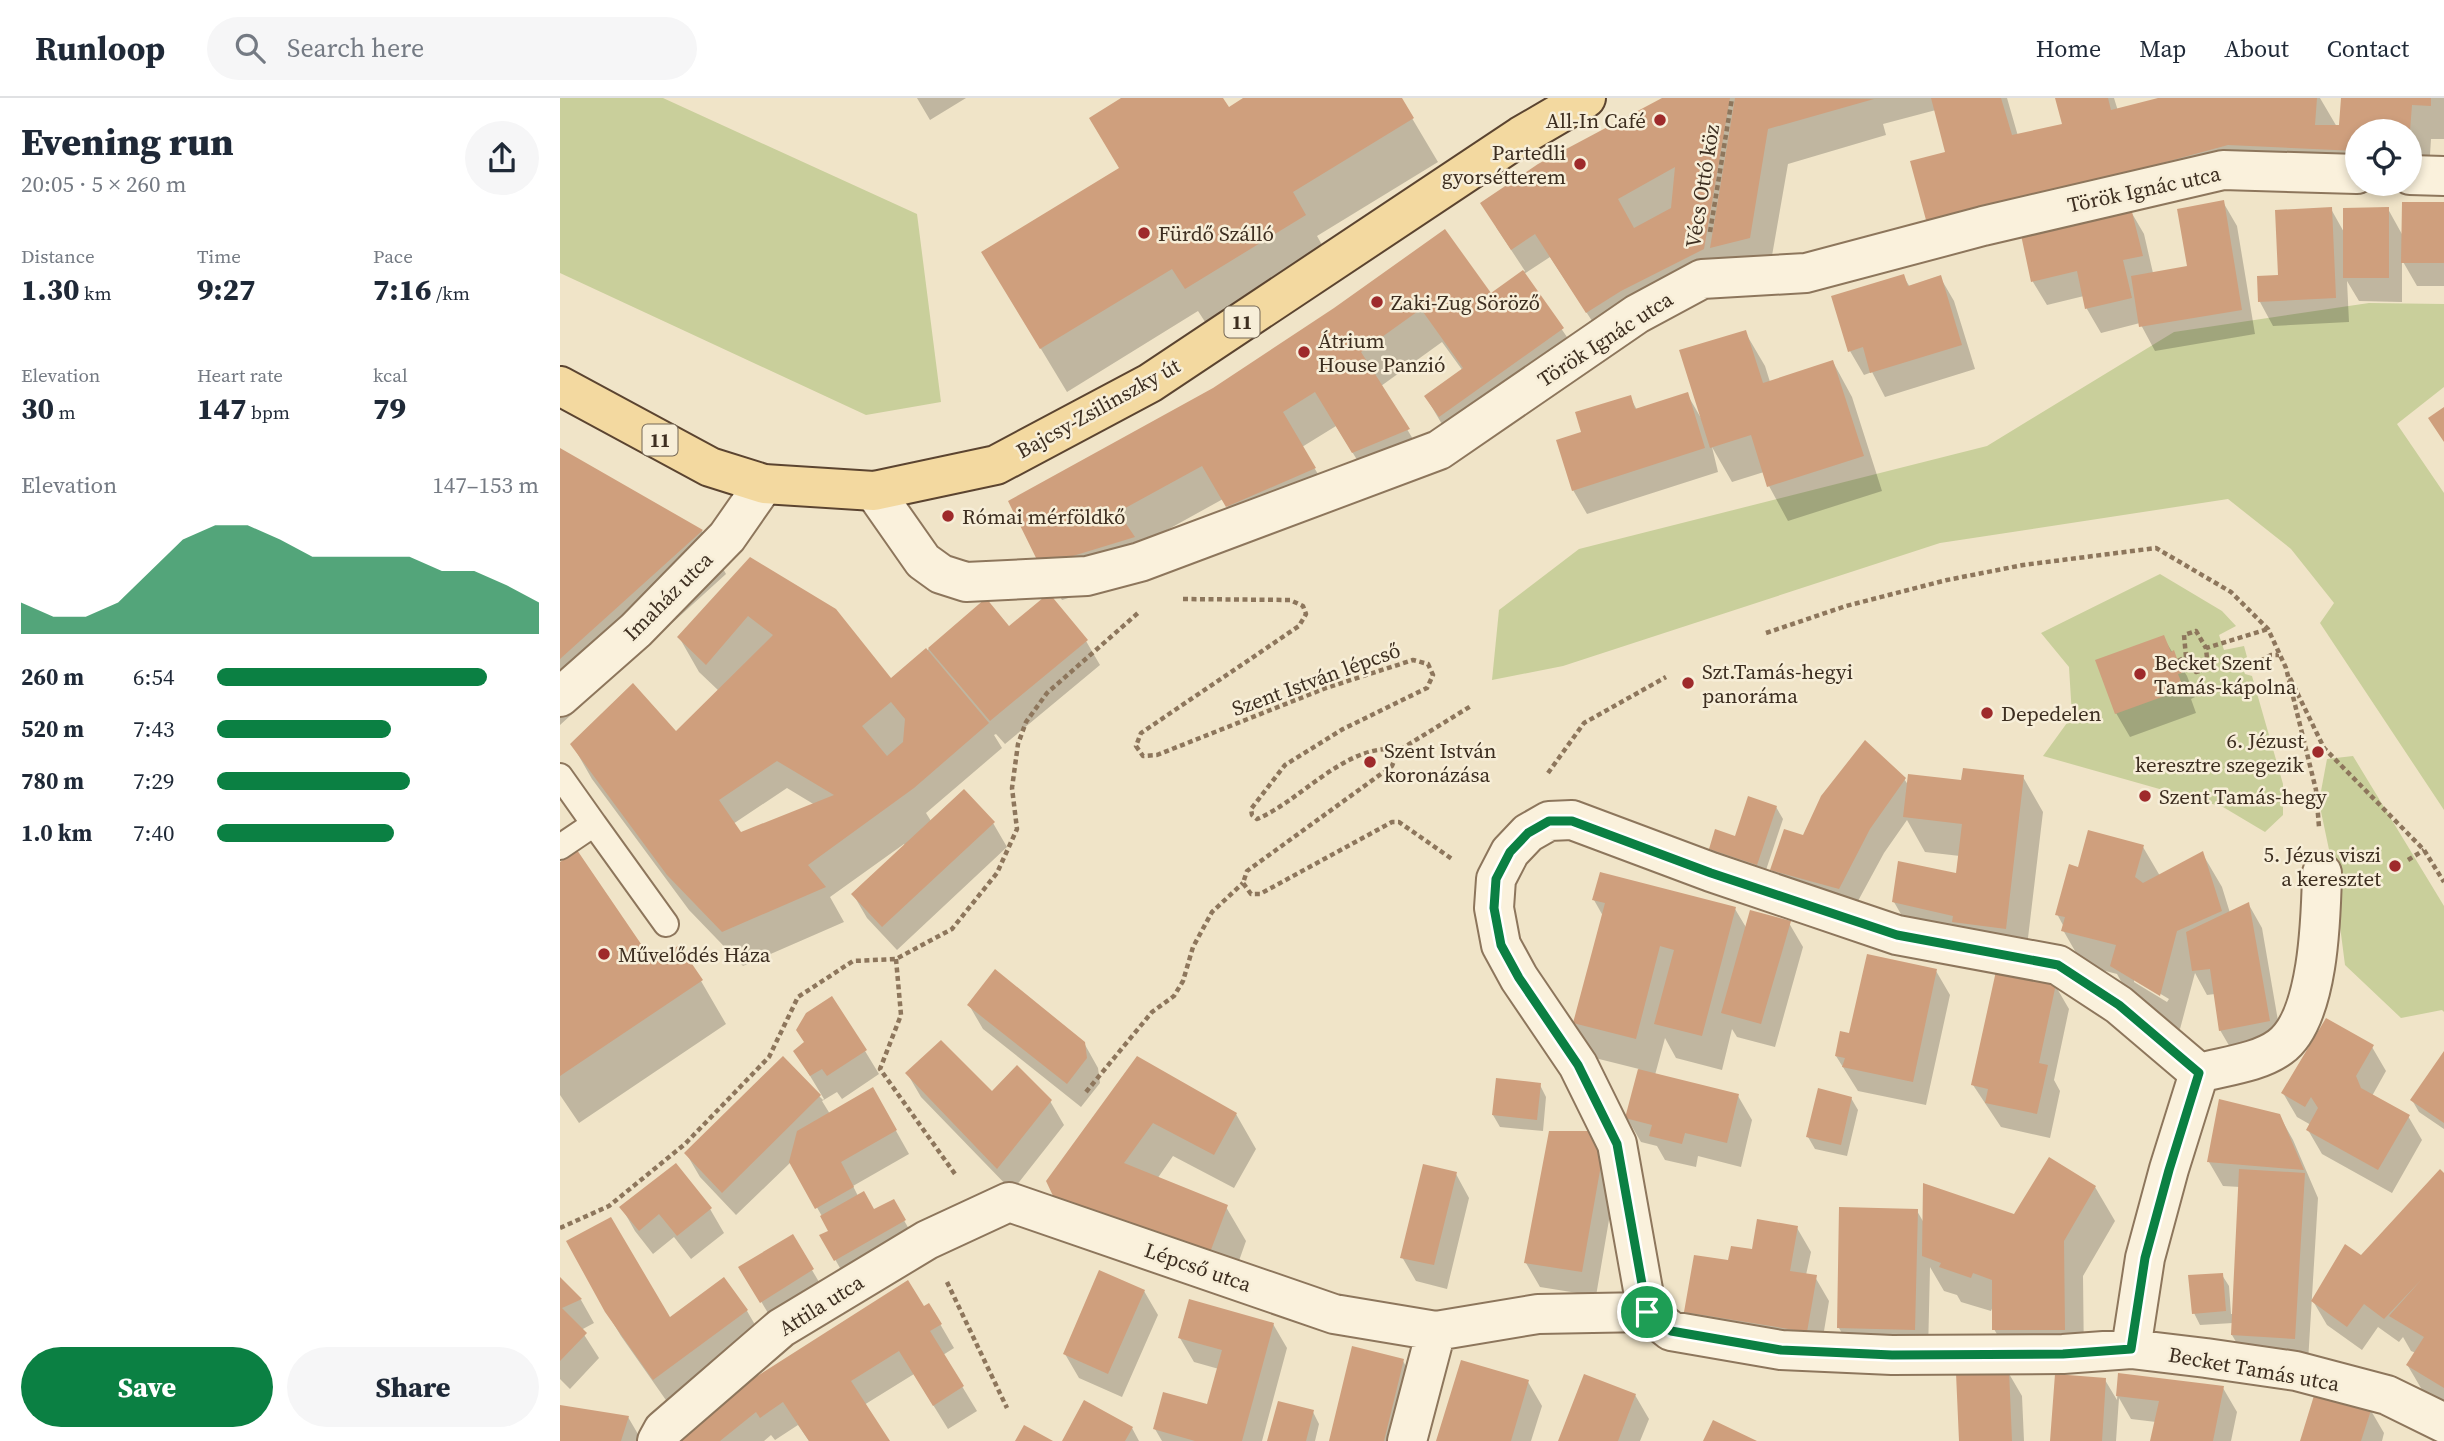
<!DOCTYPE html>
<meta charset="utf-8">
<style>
body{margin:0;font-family:"Source Serif 4",serif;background:#f6f6f7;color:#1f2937;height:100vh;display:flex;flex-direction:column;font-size:26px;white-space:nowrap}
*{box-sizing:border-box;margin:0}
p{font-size:23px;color:#747a83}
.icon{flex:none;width:38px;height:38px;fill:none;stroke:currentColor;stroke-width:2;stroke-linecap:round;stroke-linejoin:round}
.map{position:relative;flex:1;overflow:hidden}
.drawer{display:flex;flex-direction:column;background:#fff;width:560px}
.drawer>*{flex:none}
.fabs{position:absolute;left:1785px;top:21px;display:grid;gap:14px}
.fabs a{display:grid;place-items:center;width:77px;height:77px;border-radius:50%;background:#fff;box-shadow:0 4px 10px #0003;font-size:35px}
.pin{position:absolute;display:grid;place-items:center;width:60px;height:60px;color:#fff;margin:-30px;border:4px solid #fff;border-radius:50%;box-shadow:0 2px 7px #0007}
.round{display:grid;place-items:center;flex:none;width:74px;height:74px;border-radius:37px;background:#f6f6f7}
.overview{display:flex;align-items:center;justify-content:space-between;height:119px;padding:0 21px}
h1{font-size:38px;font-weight:800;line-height:52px}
.figures{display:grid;grid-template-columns:repeat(3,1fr);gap:10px;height:119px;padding:7px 21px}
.figures div{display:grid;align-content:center}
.figures b{font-size:30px;font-weight:800}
.figures small{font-size:19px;font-weight:400}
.figures p{font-size:19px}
.chart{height:196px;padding:14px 21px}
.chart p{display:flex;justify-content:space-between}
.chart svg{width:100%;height:126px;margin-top:7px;fill:#0b8043;opacity:.7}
.button{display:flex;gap:14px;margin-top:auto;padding:14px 21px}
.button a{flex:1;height:80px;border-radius:42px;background:#0b8043;color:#fff;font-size:28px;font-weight:800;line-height:80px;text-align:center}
.button a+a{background:#f6f6f7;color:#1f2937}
ul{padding:0 21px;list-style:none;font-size:23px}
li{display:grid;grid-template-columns:112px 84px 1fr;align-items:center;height:52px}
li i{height:18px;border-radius:9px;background:#0b8043}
header{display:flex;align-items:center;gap:42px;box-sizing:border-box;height:98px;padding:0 35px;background:#fff;border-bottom:2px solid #e0e1e3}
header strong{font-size:33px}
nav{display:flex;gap:38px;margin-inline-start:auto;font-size:24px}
.search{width:490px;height:63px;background:#f6f6f7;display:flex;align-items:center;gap:18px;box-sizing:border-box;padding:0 24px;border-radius:38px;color:#747a83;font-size:26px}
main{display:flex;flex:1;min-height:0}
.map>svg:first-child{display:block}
</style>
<header>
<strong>Runloop</strong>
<div class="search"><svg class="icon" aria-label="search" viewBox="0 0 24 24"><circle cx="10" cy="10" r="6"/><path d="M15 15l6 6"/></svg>Search here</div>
<nav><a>Home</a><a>Map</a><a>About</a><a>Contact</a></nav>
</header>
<main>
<section class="drawer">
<div class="overview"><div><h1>Evening run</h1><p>20:05 · 5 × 260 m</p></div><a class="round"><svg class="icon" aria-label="share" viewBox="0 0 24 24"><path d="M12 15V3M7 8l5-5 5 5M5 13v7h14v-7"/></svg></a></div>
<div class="figures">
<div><p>Distance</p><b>1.30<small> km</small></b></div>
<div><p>Time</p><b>9:27</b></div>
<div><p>Pace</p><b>7:16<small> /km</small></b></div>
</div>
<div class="figures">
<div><p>Elevation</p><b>30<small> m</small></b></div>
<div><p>Heart rate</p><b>147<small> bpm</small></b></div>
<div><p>kcal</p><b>79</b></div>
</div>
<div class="chart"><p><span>Elevation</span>147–153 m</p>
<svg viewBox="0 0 160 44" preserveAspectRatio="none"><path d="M0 44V33L10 38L20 38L30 33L40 22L50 11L60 6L70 6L80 11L90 17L100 17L110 17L120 17L130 22L140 22L150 27L160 33V44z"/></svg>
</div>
<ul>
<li><b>260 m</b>6:54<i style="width:84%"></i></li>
<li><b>520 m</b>7:43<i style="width:54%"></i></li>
<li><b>780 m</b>7:29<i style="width:60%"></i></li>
<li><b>1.0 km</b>7:40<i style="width:55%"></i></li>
</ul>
<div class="button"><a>Save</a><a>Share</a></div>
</section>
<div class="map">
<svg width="1884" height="1343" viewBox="0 0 1884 1343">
<rect width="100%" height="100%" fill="#f0e4c8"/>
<path fill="#c9cf9b" d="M0 0H103L357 116 381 304 306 317 0 175Z
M1809 205 1884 206V289L1837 326 1884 395V712L1760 525 1774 505 1731 451 1668 401 1380 445 1003 568 932 582 939 512 1019 451 1427 348 1614 234Z
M1600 476 1662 513 1676 528 1659 537 1664 552 1684 548 1687 559 1681 566 1685 576 1692 578 1723 686V717L1705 734 1663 709 1483 658 1512 618 1509 569 1481 535Z
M1793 658 1884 808V914L1882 912 1841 920 1785 867 1772 766 1759 704 1767 661Z"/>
<path fill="#0003" fill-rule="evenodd" d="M357 0H406L370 22Z
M564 0H661L668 11 686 0H840L878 64 757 138 770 161 651 233 638 213 507 294 449 198 561 71Z
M1106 0H1447L1458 38 1504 27 1497 0H1554L1558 13 1605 0H1760L1777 29H1780L1783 0H1884V41H1871L1868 89 1689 81 1381 145 1367 121 1387 56 1376 12 1323 26 1326 37 1228 66 1209 175 1042 238 990 159 964 176 1009 242 886 333 866 299 903 273 882 244 821 288 868 366 814 389 776 328 742 349 775 405 687 442 663 401 578 448 593 474 502 502 482 467 654 292 775 211 936 207 933 196 965 173 936 129ZM1797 33H1850V53H1857V57H1850V86H1797Z
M1663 104 1677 128 1695 236 1595 253 1580 225 1541 235 1527 211 1524 198 1487 207 1473 184 1463 139 1570 112 1584 136 1593 175 1629 169Z
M1884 106V188H1857L1842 162V204L1799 203 1787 183 1789 224 1713 228 1700 204 1771 111 1785 136 1828 111 1843 138Z
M1343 178 1350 189 1380 179 1394 203 1415 271 1325 299 1312 274 1304 277 1290 253Z
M1185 234 1205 268 1210 284 1273 264 1292 299 1322 393 1228 423 1209 388 1204 374 1172 384 1152 349 1158 374 1027 416 1013 392 1023 335 1070 299 1077 312 1127 296 1141 320Z
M0 352 142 433 166 476 0 627Z
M190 461 330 581H333L426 503 449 531 526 543 540 567 445 646 436 636 434 637 442 650 366 715 371 723 433 725 447 749 337 852 307 820 293 796 346 748 344 746 270 799 284 824 183 868 129 812 32 681 12 646 116 635 159 593 139 574 119 539ZM227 690 255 707 181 735 173 726Z
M1603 539 1627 578 1635 599 1631 601 1636 615 1570 639 1556 615Z
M1463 679 1483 714 1465 865 1354 839 1334 804 1398 777 1400 758 1365 754 1347 722 1324 755 1292 814 1226 796 1212 772 1244 739 1344 681 1349 688Z
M1216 709 1223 721 1204 778 1158 762 1151 751 1177 740Z
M1583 749 1600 778 1642 755 1662 789 1670 815 1689 807 1702 830 1722 946 1674 956 1660 932 1655 896 1647 897 1635 875 1620 931 1572 903 1557 876 1523 867 1503 832 1504 829 1497 816 1519 771ZM1574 880 1609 901 1607 904 1574 884Z
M0 766 93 867 141 883 166 926 19 1025 0 997Z
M1034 802 1175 811 1187 831 1229 825 1243 849 1215 949 1177 939 1172 931 1162 972 1116 960 1105 940 1095 977 1178 998 1192 1022 1181 1069 1138 1058 1136 1069 1105 1062 1097 1048 1081 1044 1067 1020 1079 971 1035 960 1015 925 1043 818Z
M1376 873 1390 897 1366 1007 1298 993 1276 958 1291 937Z
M1495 887 1509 911 1494 982 1500 993 1490 1040 1441 1029 1413 987Z
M409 907 524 945 538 970 540 985 521 1009 423 931Z
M1812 949 1826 973 1812 998 1848 1018 1862 1042 1832 1095 1762 1056 1748 1032 1751 1027 1737 1019 1723 995Z
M235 953H305L319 976 282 1001 277 994 262 1003 270 1016 313 992 349 1056 293 1088 298 1098 313 1114 333 1103 358 1147 289 1186 262 1138 271 1134 231 1064 176 1117 140 1079 126 1055 223 961 263 1002 264 1001Z
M1884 956V1031L1859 1014 1852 1002Z
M577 960 676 1016 696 1051 674 1090 613 1058 597 1081 666 1109 686 1143 669 1191 516 1134Z
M347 975 432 996 490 1003 504 1027 452 1093 361 999Z
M980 987 986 999 983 1033 940 1029 933 1017Z
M1291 1000 1298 1012 1287 1058 1255 1051 1248 1039Z
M1719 1017 1733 1042 1758 1100 1748 1264 1686 1261 1672 1237 1673 1225 1640 1227 1634 1215 1662 1177 1669 1188 1671 1216H1673L1680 1089 1663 1088 1649 1064Z
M990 1034 1057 1075 1036 1198 980 1189 966 1165Z
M896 1076 909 1100 887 1191 856 1183 842 1159Z
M1884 1077V1312L1868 1302 1848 1268 1856 1255 1851 1253 1843 1239 1839 1244 1818 1229 1802 1252 1767 1227 1753 1203 1801 1159Z
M1535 1089 1555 1123 1523 1178 1524 1266H1454L1434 1231V1206L1431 1213 1401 1204 1397 1197 1384 1193 1370 1169 1368 1255 1293 1254 1279 1230 1357 1113 1364 1125 1455 1118Z
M62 1110 150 1111 164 1135 131 1161 114 1139 93 1156 75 1133Z
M1237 1130 1251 1154 1246 1177 1255 1179 1269 1203 1260 1257 1140 1238 1126 1214 1170 1164Z
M232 1138 259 1184 208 1215 181 1170Z
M0 1181 21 1202 34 1225 21 1232 39 1260 10 1291 0 1281Z
M164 1182 187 1213 201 1237 108 1305 61 1238 46 1213 109 1222Z
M584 1193 598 1217 562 1299 519 1280 505 1256Z
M369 1207 394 1250 383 1257 417 1313 388 1331 354 1276 304 1307 327 1343H249L238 1327 215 1342 211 1337 204 1343H117Z
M713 1226 727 1250 702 1343H602L595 1331 648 1308 659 1271 634 1264 620 1240Z
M843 1263 856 1287 843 1343H771Z
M1448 1274 1462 1298 1464 1343H1400Z
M1559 1277 1663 1290 1677 1314 1671 1343H1592L1596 1324 1571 1321 1559 1300 1556 1343H1492L1545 1282 1557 1302Z
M968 1284 982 1308 971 1343H878Z
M1075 1297 1089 1321 1080 1343H1000Z
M1810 1311 1824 1335 1822 1343H1742Z
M753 1314 759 1326 755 1343H709Z
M0 1318 68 1319 82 1343H0Z
M572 1330 579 1343H504Z"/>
<path fill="#cf9f7d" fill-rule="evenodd" d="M561 0H663L669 9 683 0H842L854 20 733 94 746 117 625 191 612 171 480 251 421 154 559 70 529 20Z
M1102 0H1170L1144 151 1061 193 1026 215 975 136 951 152 920 105 978 66ZM1115 69 1111 110 1074 130 1058 101Z
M1175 0 1314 1 1208 31 1190 140 1150 150Z
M1371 0H1441L1452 37 1502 26 1495 0H1548L1551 12 1598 0H1757L1755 27H1779L1781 0H1871V8L1852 7 1850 33H1797V53L1668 47 1558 77 1366 122 1350 63 1385 54Z
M1664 102 1682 212 1579 229 1571 178 1627 168 1617 111Z
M1842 104H1884V165H1841Z
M1772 109 1776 200 1698 204 1697 178 1718 177 1715 112Z
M1829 109V180H1783V110Z
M1571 110 1583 158 1563 162 1572 200 1525 211 1517 173 1471 184 1461 137Z
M885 131 931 195 963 172 1004 230 879 319 864 298 903 270 861 211 801 254 850 331 792 355 755 294 723 314 756 370 666 409 642 368 558 414 575 439 480 468 448 403 653 290 774 210Z
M1344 176 1348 188 1381 177 1402 247 1310 275 1303 249 1288 254 1271 198Z
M1186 232 1203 285 1273 262 1304 358 1207 389 1191 337 1150 350 1119 252Z
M1128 294 1145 350 1012 393 996 342 1021 334 1015 314 1071 297 1075 311Z
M1884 309V344L1868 320Z
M0 350 143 432 0 561Z
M190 459 276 511 331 580 366 550 429 625 354 690 248 767 266 789 162 834 107 777 10 646 73 585 116 633 213 537 188 518 146 567 117 539ZM331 604 345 621 343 644 327 658 302 628ZM217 663 274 697 181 734 159 702Z
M489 495 528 542 430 623 368 550 426 500 449 528Z
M1604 537 1611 554 1614 552 1622 575 1618 576 1624 591 1555 616 1535 562Z
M1305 642 1346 680 1310 731 1279 791 1210 772 1224 731 1243 737 1261 698Z
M1403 670 1464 677 1446 831 1392 824 1393 818 1332 804 1338 763 1396 775 1402 726 1343 719 1348 676 1401 682Z
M404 691 435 724 322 829 291 796Z
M1188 698 1217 708 1197 767 1149 751 1155 731 1175 738Z
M1528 732 1584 747 1575 779 1583 785 1643 753 1662 813 1617 833 1600 898 1550 868 1556 847 1501 833 1505 819 1495 817 1509 766 1518 769Z
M17 752 94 865 119 847 143 882 0 978V764Z
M1040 774 1176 809 1142 938 1094 926 1114 852 1100 848 1076 941 1013 925 1045 805 1032 802Z
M1689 804 1710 923 1659 933 1650 871 1632 873 1626 834Z
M1190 812 1231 823 1201 926 1161 915Z
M1307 856 1377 871 1353 984 1282 969 1285 960 1275 958 1280 933 1289 935Z
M435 871 525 944 527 960 507 986 407 907Z
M1436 873 1496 886 1479 965 1488 967 1477 1016 1425 1005 1428 991 1411 987Z
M272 898 307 952 267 978 262 971 250 978 233 953 244 944 236 932 246 915Z
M1766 920 1814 947 1796 978 1801 990 1850 1017 1818 1072 1746 1032 1758 1010 1751 999 1745 1009 1721 995Z
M381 942 432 993 457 967 492 1002 437 1071 345 975Z
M1884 953V1025L1850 1002Z
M223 958 261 997 162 1095 124 1055Z
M577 958 677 1015 654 1057 593 1025 564 1065 668 1107 649 1157 494 1100 486 1083Z
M1078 971 1179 996 1167 1045 1125 1035 1122 1046 1089 1038 1092 1027 1065 1020Z
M936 980 981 985 977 1022 932 1017Z
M313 989 337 1032 281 1064 294 1089 255 1111 229 1064 237 1033Z
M1258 990 1292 999 1281 1047 1246 1039Z
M1659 1001 1720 1016 1744 1072 1647 1064Z
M989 1033H1038L1044 1050 1022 1174 964 1165Z
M1489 1059 1536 1088 1504 1143 1505 1232H1432V1182L1413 1175 1411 1180 1379 1169 1381 1165 1362 1158 1363 1085 1454 1116Z
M116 1065 152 1110 117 1138 99 1116 79 1133 59 1109Z
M863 1066 897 1074 874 1167 840 1160Z
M1679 1071 1745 1075 1735 1241 1671 1237Z
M1880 1071 1884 1075V1290L1846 1267 1864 1239 1829 1218 1862 1181 1824 1221 1804 1206 1787 1229 1751 1203 1785 1146 1801 1157Z
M304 1093 314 1111 334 1101 346 1122 274 1163 259 1137 268 1133 260 1118Z
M1279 1109 1358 1111 1355 1232 1277 1230Z
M51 1119 110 1219 164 1179 188 1212 93 1282 45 1214 6 1143Z
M1197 1121 1238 1128 1230 1173 1257 1177 1247 1234 1124 1214 1134 1157 1168 1162 1171 1148 1192 1151Z
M233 1136 254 1171 200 1205 178 1169Z
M539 1172 585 1192 548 1276 503 1256Z
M1663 1175 1666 1213 1632 1216 1628 1177Z
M0 1179 22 1201 2 1210 27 1235 0 1263Z
M348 1182 364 1208 369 1205 382 1226 370 1233 404 1288 373 1308 339 1253 291 1283 330 1343H249L223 1304 200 1320 196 1314 160 1343H114L180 1289Z
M629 1201 714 1225 682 1343H635L593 1331 603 1294 647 1306 662 1252 618 1240Z
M792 1248 844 1261 824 1343H769Z
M901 1262 969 1282 951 1343H876Z
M1449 1272 1452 1343H1399L1396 1275Z
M1558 1275 1664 1288 1653 1343H1590L1599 1303 1556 1298Z
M1024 1276 1076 1296 1058 1343H998Z
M1495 1276 1546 1280 1542 1343H1490Z
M1756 1291 1812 1309 1801 1343H1740Z
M524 1302 573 1329 565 1343H502Z
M718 1303 754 1312 746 1343H707Z
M0 1307 69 1318 61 1343H0Z
M1153 1322 1197 1343H1143Z
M464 1327 493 1343H455Z"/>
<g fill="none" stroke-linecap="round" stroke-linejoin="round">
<g stroke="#8d765c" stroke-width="28">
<path id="service" d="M0 678 34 726 0 749
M34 726 106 826"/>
</g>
<g stroke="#8d765c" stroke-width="42">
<path id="minor" d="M1850 77 1884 78
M314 393 363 463 381 476 406 484 527 478 580 464 879 352 1077 216 1142 181 1246 175 1423 128 1663 72 1797 76
M0 599 76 532 167 439 204 386
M1639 975C1665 968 1698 965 1720 949 1759 921 1761 819 1762 775
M1087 1214 1057 1046 1018 967 959 880 941 847 934 810 936 781 950 754 968 735 989 723 1012 722 1151 774 1337 837 1498 867 1559 907 1639 975
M1571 1251 1585 1160 1609 1071 1639 975
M97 1343 103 1332 221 1230 367 1142 449 1104 774 1216 876 1233 978 1216 1087 1214 1111 1233 1221 1252 1332 1257 1503 1256 1571 1251 1646 1260 1736 1273 1827 1297 1884 1325
M847 1343 876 1233"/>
</g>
<g stroke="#5b4430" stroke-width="42">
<path id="primary" d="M0 288 150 369 204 386 314 393 436 367 590 285 961 38 1026 0"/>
</g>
<path stroke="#8d765c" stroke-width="4.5" stroke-dasharray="5 3.5" stroke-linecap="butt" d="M1150 134 1172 0
M623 501 730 502 743 508 746 516 739 528 581 635 576 648 583 658 597 657 766 590 853 562 868 566 873 577 867 590 783 631 725 667 691 711 692 717 697 721C740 703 782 650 831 651L835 660 832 668 687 773 683 785 691 796H700L832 724H839L892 761
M1206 535 1286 508 1387 482 1463 467 1596 450 1671 494 1708 531 1726 570 1756 692 1759 729
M1626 559 1624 537 1636 533 1646 550
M1618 563 1626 559 1636 574 1648 571 1646 550 1708 531
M1700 563 1711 557H1719
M1730 580 1764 650 1864 752 1884 784
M833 656 911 608
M988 675 1024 625 1106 579
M1848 762 1864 752
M336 861 341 917 320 971 395 1076
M526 994 592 914 614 898 623 883 633 849 652 814 683 785
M0 1130 49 1108 125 1046 209 959 238 899 293 863 336 861 392 831 437 775 457 731 452 690 458 646 466 624 487 595 578 515
M387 1184 447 1310"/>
<use href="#service" stroke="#faf1dc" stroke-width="24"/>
<use href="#minor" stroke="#faf1dc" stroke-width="38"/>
<use href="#primary" stroke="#f3d9a0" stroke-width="38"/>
</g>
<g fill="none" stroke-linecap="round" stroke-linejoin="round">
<g stroke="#fff" stroke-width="14">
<path id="route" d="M989 723H1012L1151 775 1337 837 1498 867 1559 907 1639 975 1609 1072 1585 1160 1571 1251 1503 1256 1332 1257 1221 1252 1111 1233 1087 1214 1057 1046 1018 967 959 880 941 847 934 810 936 781 950 754 968 735Z"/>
</g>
<use href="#route" stroke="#0b8043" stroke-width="9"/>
</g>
<g fill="#9e2a2b" stroke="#f7eed8" stroke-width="2.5">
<circle cx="1100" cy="22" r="7"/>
<circle cx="1020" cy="66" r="7"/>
<circle cx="584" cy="135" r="7"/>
<circle cx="817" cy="204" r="7"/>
<circle cx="744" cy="254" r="7"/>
<circle cx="388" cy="418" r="7"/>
<circle cx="1580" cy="576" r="7"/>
<circle cx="1128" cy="585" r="7"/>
<circle cx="1427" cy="615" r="7"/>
<circle cx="1758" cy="654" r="7"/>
<circle cx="810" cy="664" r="7"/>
<circle cx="1585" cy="698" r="7"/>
<circle cx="1835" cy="768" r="7"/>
<circle cx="44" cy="856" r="7"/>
</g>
<g text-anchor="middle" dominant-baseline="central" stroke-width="5" stroke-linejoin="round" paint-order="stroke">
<g fill="#f7eed8" stroke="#756857" stroke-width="2">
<rect x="664.5" y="208.5" width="35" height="31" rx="5"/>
<rect x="82.5" y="326.5" width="35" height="31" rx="5"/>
</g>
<g font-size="19" font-weight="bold" fill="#3d2e20">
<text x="682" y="224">11</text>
<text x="100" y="342">11</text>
</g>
<g font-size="21" fill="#3d2e20" stroke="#f7eed8" text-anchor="start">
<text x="1086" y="22" text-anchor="end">All-In Café</text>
<text x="1006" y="54" text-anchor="end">Partedli<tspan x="1006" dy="24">gyorsétterem</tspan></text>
<text x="598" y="135">Fürdő Szálló</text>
<text x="831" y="204">Zaki-Zug Söröző</text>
<text x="758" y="242">Átrium<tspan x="758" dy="24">House Panzió</tspan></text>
<text x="402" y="418">Római mérföldkő</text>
<text x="1594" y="564">Becket Szent<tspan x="1594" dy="24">Tamás-kápolna</tspan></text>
<text x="1142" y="573">Szt.Tamás-hegyi<tspan x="1142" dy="24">panoráma</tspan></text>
<text x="1441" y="615">Depedelen</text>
<text x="1744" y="642" text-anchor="end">6. Jézust<tspan x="1744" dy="24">keresztre szegezik</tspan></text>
<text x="824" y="652">Szent István<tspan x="824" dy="24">koronázása</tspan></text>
<text x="1599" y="698">Szent Tamás-hegy</text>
<text x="1821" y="756" text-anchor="end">5. Jézus viszi<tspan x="1821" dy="24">a keresztet</tspan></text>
<text x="58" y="856">Művelődés Háza</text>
</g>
<g font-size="21" fill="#3d2e20" stroke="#f7eed8">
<text transform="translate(1142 88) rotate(-81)">Vécs Ottó köz</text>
<text transform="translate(1584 91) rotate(-12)">Török Ignác utca</text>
<text transform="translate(1045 241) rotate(-33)">Török Ignác utca</text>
<text transform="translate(538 310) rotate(-29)">Bajcsy-Zsilinszky út</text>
<text transform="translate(108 498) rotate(-45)">Imaház utca</text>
<text transform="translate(756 581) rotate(-20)">Szent István lépcső</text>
<text transform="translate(638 1169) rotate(19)">Lépcső utca</text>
<text transform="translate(261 1207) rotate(-32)">Attila utca</text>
<text transform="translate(1694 1271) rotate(10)">Becket Tamás utca</text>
</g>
</g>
</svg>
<div class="fabs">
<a><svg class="icon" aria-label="locate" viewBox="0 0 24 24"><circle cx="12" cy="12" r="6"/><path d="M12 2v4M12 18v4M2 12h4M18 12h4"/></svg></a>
</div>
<div class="pin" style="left:1087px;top:1214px;background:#1e9e55"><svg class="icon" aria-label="arrive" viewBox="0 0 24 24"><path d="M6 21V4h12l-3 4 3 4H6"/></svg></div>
</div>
</main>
